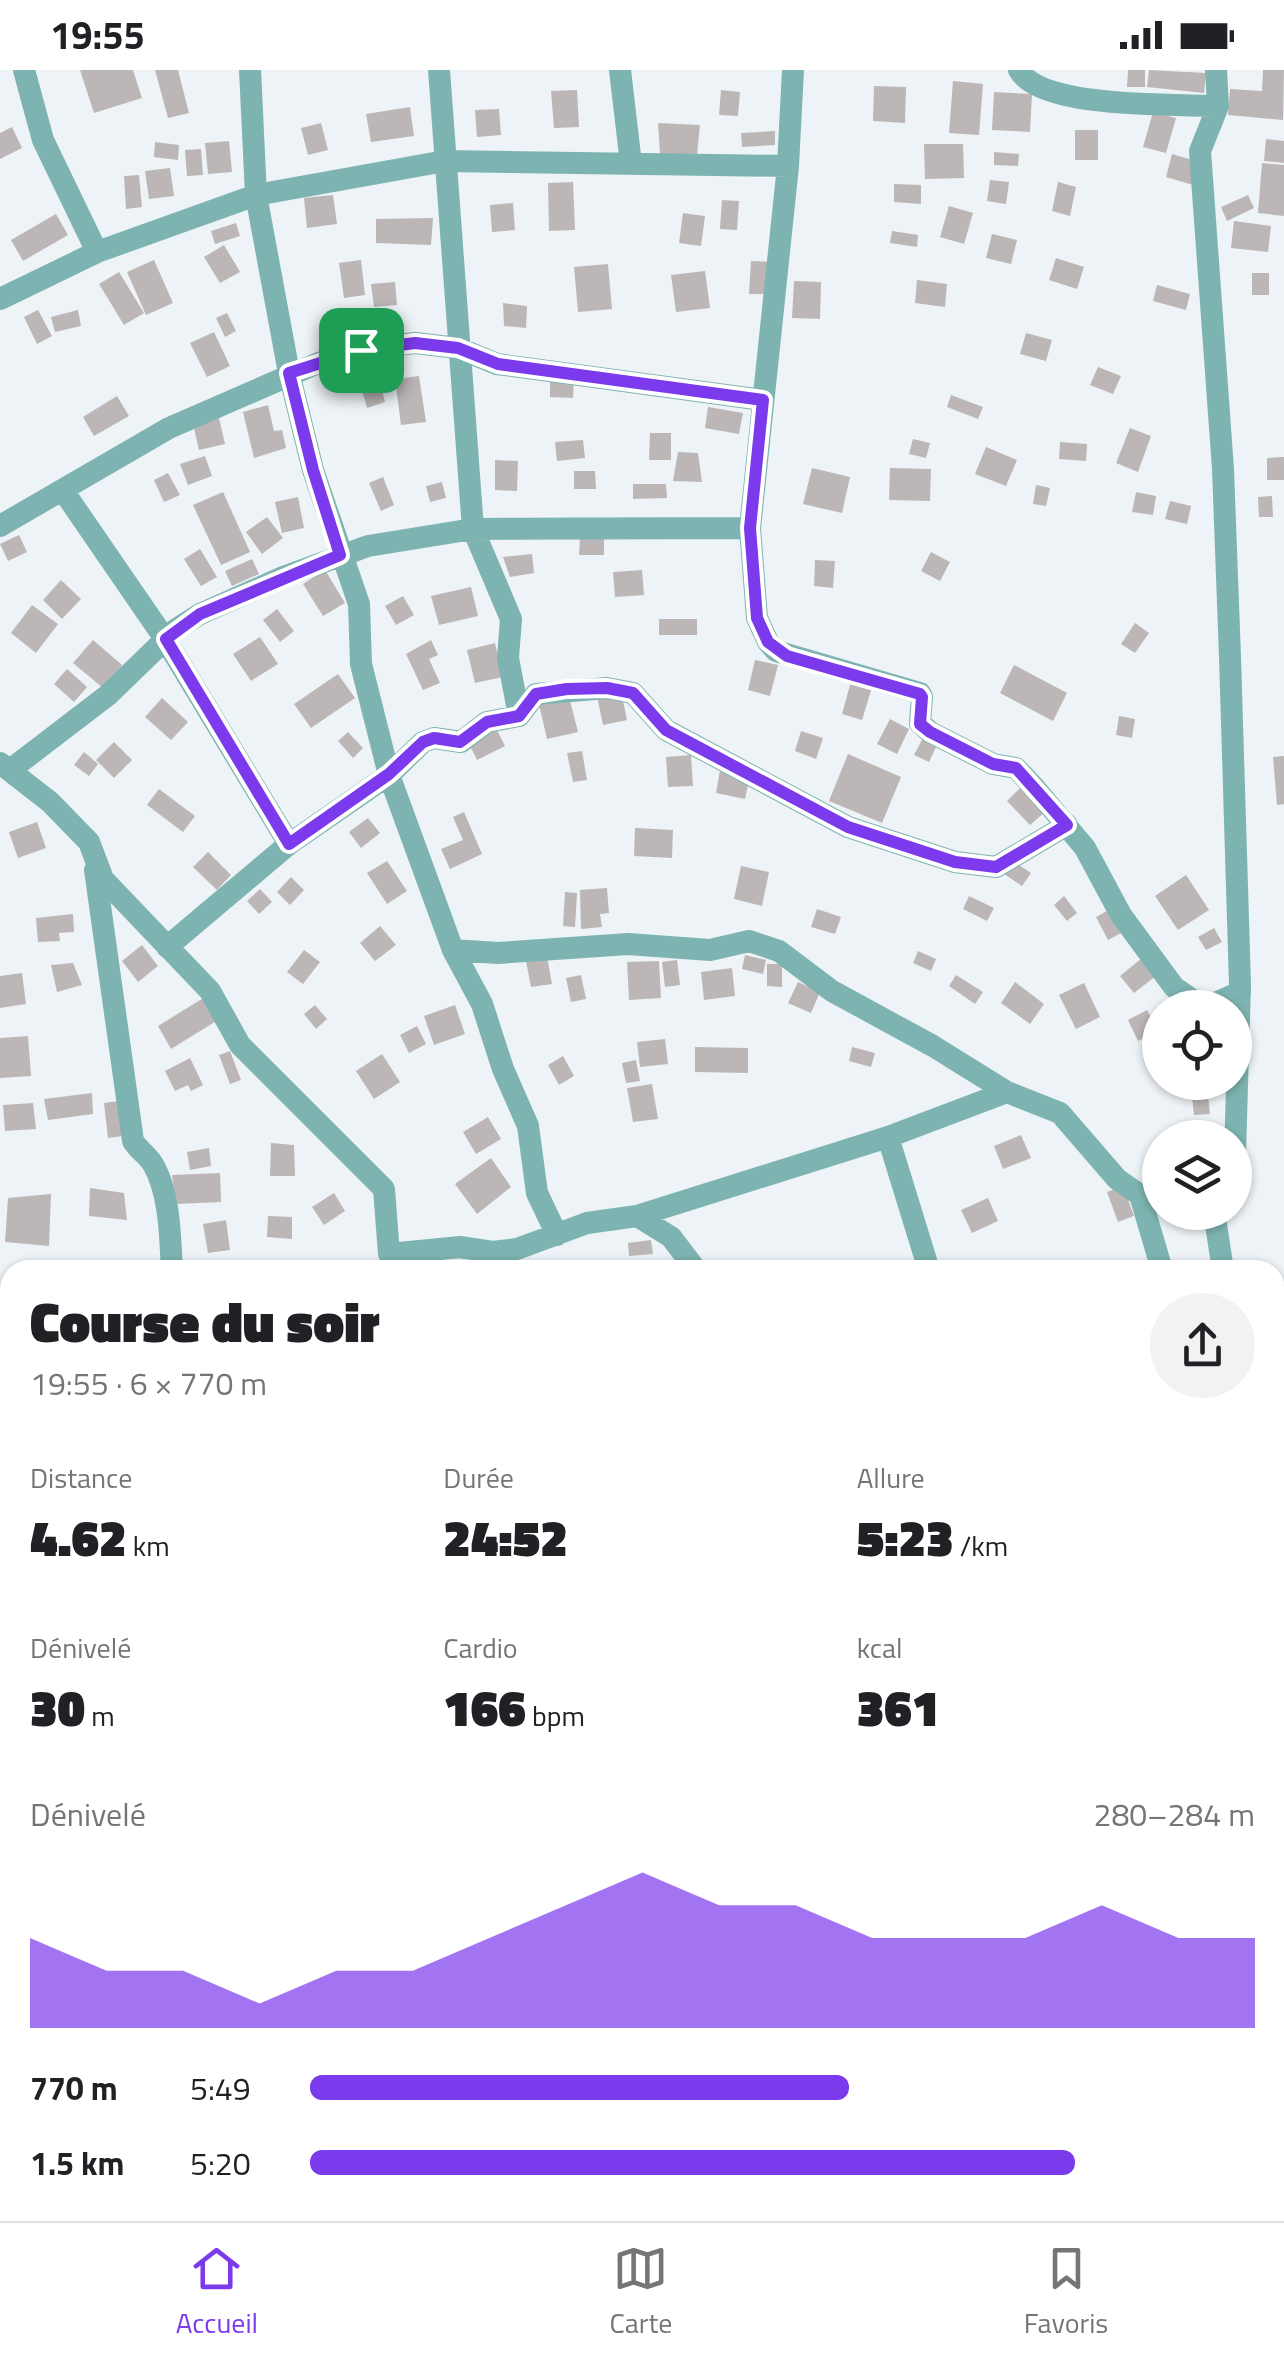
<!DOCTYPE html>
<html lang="fr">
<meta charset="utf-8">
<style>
body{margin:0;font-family:"Titillium Web",sans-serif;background:#f2f2f2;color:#202124;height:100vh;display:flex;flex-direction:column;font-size:38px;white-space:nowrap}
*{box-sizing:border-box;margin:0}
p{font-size:32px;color:#757577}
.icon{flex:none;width:55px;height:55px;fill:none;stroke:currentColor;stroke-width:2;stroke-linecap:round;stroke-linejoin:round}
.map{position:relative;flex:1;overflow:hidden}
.details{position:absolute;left:0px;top:1190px;width:1285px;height:962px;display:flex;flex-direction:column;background:#fff;border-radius:30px 30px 0 0;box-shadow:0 2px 8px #0004}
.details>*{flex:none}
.tools{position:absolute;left:1142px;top:920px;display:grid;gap:20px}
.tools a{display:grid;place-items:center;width:110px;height:110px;border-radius:50%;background:#fff;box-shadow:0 2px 8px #0004;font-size:50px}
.pin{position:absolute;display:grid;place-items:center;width:85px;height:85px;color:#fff;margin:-42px;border-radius:20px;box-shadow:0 5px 15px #0006}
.round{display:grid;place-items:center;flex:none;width:105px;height:105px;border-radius:52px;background:#f2f2f2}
.summary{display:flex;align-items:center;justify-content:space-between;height:170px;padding:0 30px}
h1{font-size:55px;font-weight:800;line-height:75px}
.figures{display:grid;grid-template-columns:repeat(3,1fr);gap:15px;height:170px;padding:10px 30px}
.figures div{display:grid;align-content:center}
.figures b{font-size:50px;font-weight:800}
.figures small{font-size:28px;font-weight:400}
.figures p{font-size:28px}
.chart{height:280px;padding:20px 30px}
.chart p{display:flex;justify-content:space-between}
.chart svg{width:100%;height:180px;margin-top:10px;fill:#7c3aed;opacity:.7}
ul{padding:0 30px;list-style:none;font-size:32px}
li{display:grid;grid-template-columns:160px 120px 1fr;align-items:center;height:75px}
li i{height:25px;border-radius:12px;background:#7c3aed}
.status{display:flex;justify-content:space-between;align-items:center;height:70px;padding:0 50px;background:#fff;direction:ltr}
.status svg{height:28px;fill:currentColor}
.dock{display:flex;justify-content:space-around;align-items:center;height:140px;border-top:2px solid #e0e0e0;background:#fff;font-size:28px;color:#757577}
.dock a{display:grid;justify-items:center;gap:5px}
.dock .selected{color:#7c3aed}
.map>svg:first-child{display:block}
</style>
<div class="status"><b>19:55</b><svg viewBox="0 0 49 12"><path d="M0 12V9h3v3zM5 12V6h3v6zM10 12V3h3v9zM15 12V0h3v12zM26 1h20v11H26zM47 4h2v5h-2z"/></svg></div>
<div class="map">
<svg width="1284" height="2151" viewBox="0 0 1284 2151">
<rect width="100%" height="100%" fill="#eef3f7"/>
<path fill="#bcb6b6" d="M80 0H133L142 28 94 43Z
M155 0H178L189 43 168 48Z
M1128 0H1145V17H1127Z
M1149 0 1206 3 1204 23 1147 17Z
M1263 0H1284L1283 50 1228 45 1230 19 1262 21Z
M953 11 983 14 979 65 949 63Z
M874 16 906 17 905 53 873 51Z
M577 20 579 57 554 58 551 21Z
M721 20 740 22 738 46 719 45Z
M994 22 1032 24 1030 62 992 60Z
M410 37 414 66 371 72 366 44Z
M499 39 501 65 477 67 475 40Z
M1153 42 1176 48 1166 83 1143 77Z
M321 53 328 80 308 85 301 58Z
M658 53 700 55 697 85 660 84Z
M12 57 22 78 0 89V63Z
M1075 60H1098V90H1075Z
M775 61V75L742 77 741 63Z
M1266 69 1284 71V93L1264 91Z
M229 71 232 102 208 104 205 73Z
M155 72 179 75 178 90 154 87Z
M924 74H963L964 108 925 109Z
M201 79 203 105 187 106 185 80Z
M994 82 1019 84 1018 96 994 95Z
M1172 84 1199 92 1193 115 1166 107Z
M1262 93 1284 95V146L1258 143Z
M170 98 174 126 149 129 145 101Z
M139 105 142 137 126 139 124 106Z
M990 110 1009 112 1006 134 987 131Z
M573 112 575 160 549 161 548 113Z
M1058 112 1076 117 1070 146 1052 141Z
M894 114 921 115V134L894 132Z
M333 125 337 154 307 158 304 128Z
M1248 125 1254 138 1227 151 1221 137Z
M722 130 739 131 737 160 720 159Z
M513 133 515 160 492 162 490 135Z
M949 136 973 143 964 174 940 167Z
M683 143 705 146 701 176 679 173Z
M56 144 68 165 23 191 11 170Z
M433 148 431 175 376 173V149Z
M1234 151 1271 156 1268 182 1231 178Z
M236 153 240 166 215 174 211 161Z
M892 161 918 165 917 177 890 173Z
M992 164 1017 170 1011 194 986 188Z
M224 175 240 202 220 213 204 187Z
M1056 188 1084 197 1077 219 1049 210Z
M154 190 173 233 146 245 127 202Z
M361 190 365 225 344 228 339 193Z
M751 191 772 192 771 224H749Z
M608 194 612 239 578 242 574 197Z
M705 201 710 238 676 242 671 205Z
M119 202 144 243 124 255 99 214Z
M1252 203H1269V225H1252Z
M917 210 947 214 945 237 915 233Z
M794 211 821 212 820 249 792 248Z
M395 212 397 235 374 237 371 214Z
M1157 215 1190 224 1186 240 1153 231Z
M503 233 527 236 526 258 504 256Z
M38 240 52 266 37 274 24 247Z
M78 240 81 256 55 262 51 247Z
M227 243 236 261 225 267 216 248Z
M214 262 230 296 207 307 190 273Z
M1026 263 1052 270 1046 291 1020 284Z
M1098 297 1121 306 1113 324 1090 315Z
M419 306 426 352 401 355 395 309Z
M550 306 574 307 573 328 550 327Z
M379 308 385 332 367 338 360 313Z
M951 325 983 337 978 349 947 337Z
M117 326 129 346 94 366 83 347Z
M268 335 274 361 282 360 286 378 254 388 243 342Z
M708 337 743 343 739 364 705 358Z
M219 348 225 374 199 380 193 354Z
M1130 358 1151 366 1138 402 1116 393Z
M650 363H671V390H649Z
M913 369 930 373 926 388 909 384Z
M583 370 585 388 557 391 555 372Z
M1060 372 1087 374 1086 391 1059 389Z
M986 377 1017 390 1006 416 975 404Z
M678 382 698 383 702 412 673 411Z
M205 386 212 406 188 415 180 394Z
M1284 387V410H1267V388Z
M495 390 518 391 517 421 495 420Z
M812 398 850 407 842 443 803 434Z
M890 398 931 399 930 431 889 430Z
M574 401H595L596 419H574Z
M168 403 180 425 164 432 154 410Z
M383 407 394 435 381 441 369 413Z
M442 412 446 428 430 432 426 416Z
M633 414H666L667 428 633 429Z
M1036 415 1050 418 1046 436 1033 434Z
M223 422 250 482 221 495 193 435Z
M1136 422 1156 426 1153 445 1132 442Z
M1272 426 1273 447H1259L1258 427Z
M298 427 304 458 282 463 275 432Z
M1170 431 1191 436 1187 454 1165 449Z
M267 447 283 468 262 484 246 462Z
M19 465 27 482 8 491 0 474Z
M580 467H604V485H579Z
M200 479 217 507 201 516 184 489Z
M931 482 950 492 940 511 921 501Z
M532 484 534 503 510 507 503 487Z
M252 489 259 504 232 516 225 501Z
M815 490 835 491 833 518 814 516Z
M325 500 345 533 323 546 303 514Z
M642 500 644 525 615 527 613 502Z
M61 510 81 529 62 549 43 530Z
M471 517 478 546 439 555 431 526Z
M403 526 414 545 396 555 385 536Z
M32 535 58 554 36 583 11 563Z
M277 539 294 561 280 572 263 550Z
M659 549H697V565H659Z
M1135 553 1149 563 1135 583 1121 574Z
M260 567 278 594 251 611 233 584Z
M93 570 122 595 103 618 73 593Z
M431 570 438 585 429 589 440 613 423 620 406 584Z
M495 573 503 607 475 613 467 580Z
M755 590 778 595 770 626 748 620Z
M1014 595 1067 623 1053 651 1000 623Z
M67 599 87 617 74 632 54 614Z
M338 604 355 628 311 658 294 634Z
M852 608 873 614 862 650 842 644Z
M621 621 627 650 603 655 597 626Z
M568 623 578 662 547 669 538 630Z
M162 628 188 652 171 670 145 647Z
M1119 646 1135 649 1132 668 1116 665Z
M890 649 909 659 897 684 877 674Z
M495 656 505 676 477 690 467 670Z
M801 661 823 668 816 689 795 681Z
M348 662 363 678 353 688 338 671Z
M924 666 938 673 929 692 914 685Z
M114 672 132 690 114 708 96 690Z
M582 681 587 710 573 712 567 683Z
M84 682 98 694 89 706 74 695Z
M848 684 901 707 882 753 829 731Z
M691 685 693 716 668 717 666 687Z
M1284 686V734L1277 735 1273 687Z
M720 700 750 706 745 729 716 723Z
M1021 717 1045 742 1030 755 1007 731Z
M159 719 195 746 183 762 147 735Z
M464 742 482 784 450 799 441 779 463 770 453 747Z
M368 748 380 763 361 778 349 762Z
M37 752 46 778 18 788 9 762Z
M635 758 673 760 672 788 634 786Z
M208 782 231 805 217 820 193 797Z
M1010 789 1031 803 1022 816 1001 802Z
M387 791 407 821 387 834 367 803Z
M741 796 769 802 762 836 734 829Z
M1186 805 1209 840 1178 860 1155 826Z
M291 807 304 820 290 835 277 822Z
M607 818 609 843 600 844 602 857 581 859 580 820Z
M260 819 272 832 259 844 247 831Z
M565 822 577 823 575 857 563 856Z
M969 826 994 838 987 851 963 839Z
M1064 826 1077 843 1067 851 1054 835Z
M1112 838 1125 861 1108 870 1096 847Z
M817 839 841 847 835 864 811 857Z
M73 844 74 862 59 863 60 871 38 872 36 848Z
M380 856 396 875 375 891 360 873Z
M1214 858 1222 872 1206 880 1198 867Z
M142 875 158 896 138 912 122 891Z
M304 880 320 892 303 914 287 902Z
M918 881 936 889 931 901 913 893Z
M745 885 766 890 763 904 742 899Z
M547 887 552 914 531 917 526 891Z
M1142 888 1156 906 1134 923 1120 906Z
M677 890 680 915 665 917 662 892Z
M659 891 661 928 629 930 627 892Z
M73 893 82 915 57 922 51 895Z
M767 894H782V917L767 916Z
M732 898 735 926 704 930 701 902Z
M22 903 26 934 0 938V906Z
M581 905 586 929 571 932 566 908Z
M956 905 983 922 975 934 949 916Z
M798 912 820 922 811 943 788 933Z
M1015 912 1044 934 1030 954 1001 933Z
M1084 913 1100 947 1076 959 1059 925Z
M205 927 218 950 171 979 158 956Z
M315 935 327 949 316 959 304 944Z
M455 935 465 964 434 975 424 946Z
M1147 940 1158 961 1138 971 1128 950Z
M417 956 426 974 409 983 400 965Z
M28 966 31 1006 0 1008V968Z
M665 969 668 994 640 997 637 972Z
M695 977 748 978V1003L695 1002Z
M852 977 875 983 871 997 849 991Z
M230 981 241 1010 230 1014 219 985Z
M382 984 400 1012 374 1029 356 1001Z
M563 986 574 1006 559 1015 548 995Z
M190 988 203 1015 191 1021 188 1015 175 1021 165 1001Z
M636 990 640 1011 626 1013 622 993Z
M652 1014 658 1049 633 1052 627 1018Z
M1207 1015 1210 1044 1194 1045 1191 1017Z
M92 1023 93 1044 48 1050 44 1029Z
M119 1031 123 1066 108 1068 104 1033Z
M33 1033 36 1059 5 1061 3 1035Z
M488 1047 501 1069 476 1084 463 1062Z
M1021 1065 1031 1088 1003 1099 994 1076Z
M271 1073 294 1075 295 1106H270Z
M209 1078 211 1096 190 1100 187 1082Z
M491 1088 511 1117 477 1144 455 1114Z
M220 1103 221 1132 176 1134 172 1105Z
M1123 1116 1134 1146 1118 1152 1107 1122Z
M90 1118 124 1123 127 1150 89 1146Z
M334 1123 345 1141 324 1155 312 1137Z
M51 1124 49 1176 5 1172 8 1128Z
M988 1128 998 1151 972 1163 961 1140Z
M268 1146 292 1147V1169L267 1167Z
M226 1150 230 1180 208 1183 203 1154Z
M651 1170 653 1184 629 1186 628 1173Z
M0 1814 10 1816V1842L0 1840Z
M538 2142H552L584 2151H537Z
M785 2142H816L818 2150 787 2151Z"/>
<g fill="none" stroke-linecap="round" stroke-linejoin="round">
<path stroke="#7db4b1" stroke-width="22" d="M24 0 43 70 97 182
M250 0 256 125 289 303 313 400 359 534 361 594 389 705 453 880 482 934 503 999 528 1056 537 1123 557 1165
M439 0 473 459 511 549 508 588 519 646
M620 0 631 94
M793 0 788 96 750 458 757 548 768 572 776 581 920 623 922 627 920 653 930 662 993 694 1016 698 1034 717 1085 778 1121 845 1174 917 1200 935H1211L1240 922
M1019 0C1041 39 1175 34 1218 36
M1216 0 1218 36 1200 81 1223 399 1230 587 1240 915 1235 1083
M0 229 97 182 256 125 445 91 788 96
M64 422 165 569 289 774
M0 456 169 358 316 294 361 279 415 273 458 278 497 294 763 330
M0 693 50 732 89 772 103 809 210 921 240 975 384 1119 389 1184 404 1200
M10 700 108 625 175 560 200 544 283 507 368 476 473 459 750 458
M95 800 133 1071C139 1081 149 1086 154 1096 170 1125 170 1167 172 1200
M167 877 289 774 389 705 423 672 434 668 461 672 487 652 519 646 536 624 607 618 633 623 666 660 848 757 955 792 996 797 1067 755
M453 880 498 883 628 874 710 880 749 871 779 881 832 921 933 976 1007 1022 1060 1043 1117 1109 1140 1125 1162 1200
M888 1067 929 1200
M1214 1142 1223 1200
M637 1146 671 1167 696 1200
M389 1184 460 1177 493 1182 517 1179 587 1153 637 1146 888 1067 1007 1022
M0 1229 9 1302 0 1433
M1275 1644 1284 1643
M1276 1992 1284 2068
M0 2020 10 2024
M183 2142 197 2151
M251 2151 258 2142
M494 2151 495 2142
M643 2151V2142
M983 2151 984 2142
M1154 2151V2142"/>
</g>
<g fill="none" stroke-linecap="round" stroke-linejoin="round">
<g stroke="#fff" stroke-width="20">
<path id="route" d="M415 273 458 278 498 294 763 330 750 458 757 548 768 572 787 586 920 624 922 627 920 654 930 662 993 694 1016 698 1067 755 996 797 955 792 848 757 666 660 633 623 607 618 567 619 536 624 519 646 487 652 460 672 434 668 423 672 389 704 289 774 166 569 200 544 340 485 313 400 289 303 361 280Z"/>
</g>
<use href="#route" stroke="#7c3aed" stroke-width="12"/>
</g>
</svg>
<div class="tools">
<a><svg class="icon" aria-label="locate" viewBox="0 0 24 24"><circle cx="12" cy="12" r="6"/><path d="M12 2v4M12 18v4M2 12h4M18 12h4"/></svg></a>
<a><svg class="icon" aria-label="layers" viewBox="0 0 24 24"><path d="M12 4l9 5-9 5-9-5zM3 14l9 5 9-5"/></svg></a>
</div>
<div class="pin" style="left:361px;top:280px;background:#1e9e55"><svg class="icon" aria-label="arrive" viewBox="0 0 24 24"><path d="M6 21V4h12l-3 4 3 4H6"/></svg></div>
<section class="details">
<div class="summary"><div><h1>Course du soir</h1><p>19:55 · 6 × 770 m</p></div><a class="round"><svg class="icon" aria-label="share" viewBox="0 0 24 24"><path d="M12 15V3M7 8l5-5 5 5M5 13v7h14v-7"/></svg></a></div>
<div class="figures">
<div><p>Distance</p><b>4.62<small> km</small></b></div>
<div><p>Durée</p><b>24:52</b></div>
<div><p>Allure</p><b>5:23<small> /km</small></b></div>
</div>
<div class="figures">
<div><p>Dénivelé</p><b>30<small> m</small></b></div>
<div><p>Cardio</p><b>166<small> bpm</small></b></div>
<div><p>kcal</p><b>361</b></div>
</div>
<div class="chart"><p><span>Dénivelé</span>280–284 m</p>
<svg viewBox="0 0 160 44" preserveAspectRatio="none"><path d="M0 44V22L10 30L20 30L30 38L40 30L50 30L60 22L70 14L80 6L90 14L100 14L110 22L120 22L130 22L140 14L150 22L160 22V44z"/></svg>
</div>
<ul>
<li><b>770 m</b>5:49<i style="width:57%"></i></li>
<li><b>1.5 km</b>5:20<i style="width:81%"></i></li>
</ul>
</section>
</div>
<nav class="dock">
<a class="selected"><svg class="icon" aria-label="home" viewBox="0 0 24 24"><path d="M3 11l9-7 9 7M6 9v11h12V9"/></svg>Accueil</a>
<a><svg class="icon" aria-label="map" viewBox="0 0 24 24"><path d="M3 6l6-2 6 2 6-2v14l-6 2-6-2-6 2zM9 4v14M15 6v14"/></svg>Carte</a>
<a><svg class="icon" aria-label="saved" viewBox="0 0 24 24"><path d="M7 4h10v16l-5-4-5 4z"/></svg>Favoris</a>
</nav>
